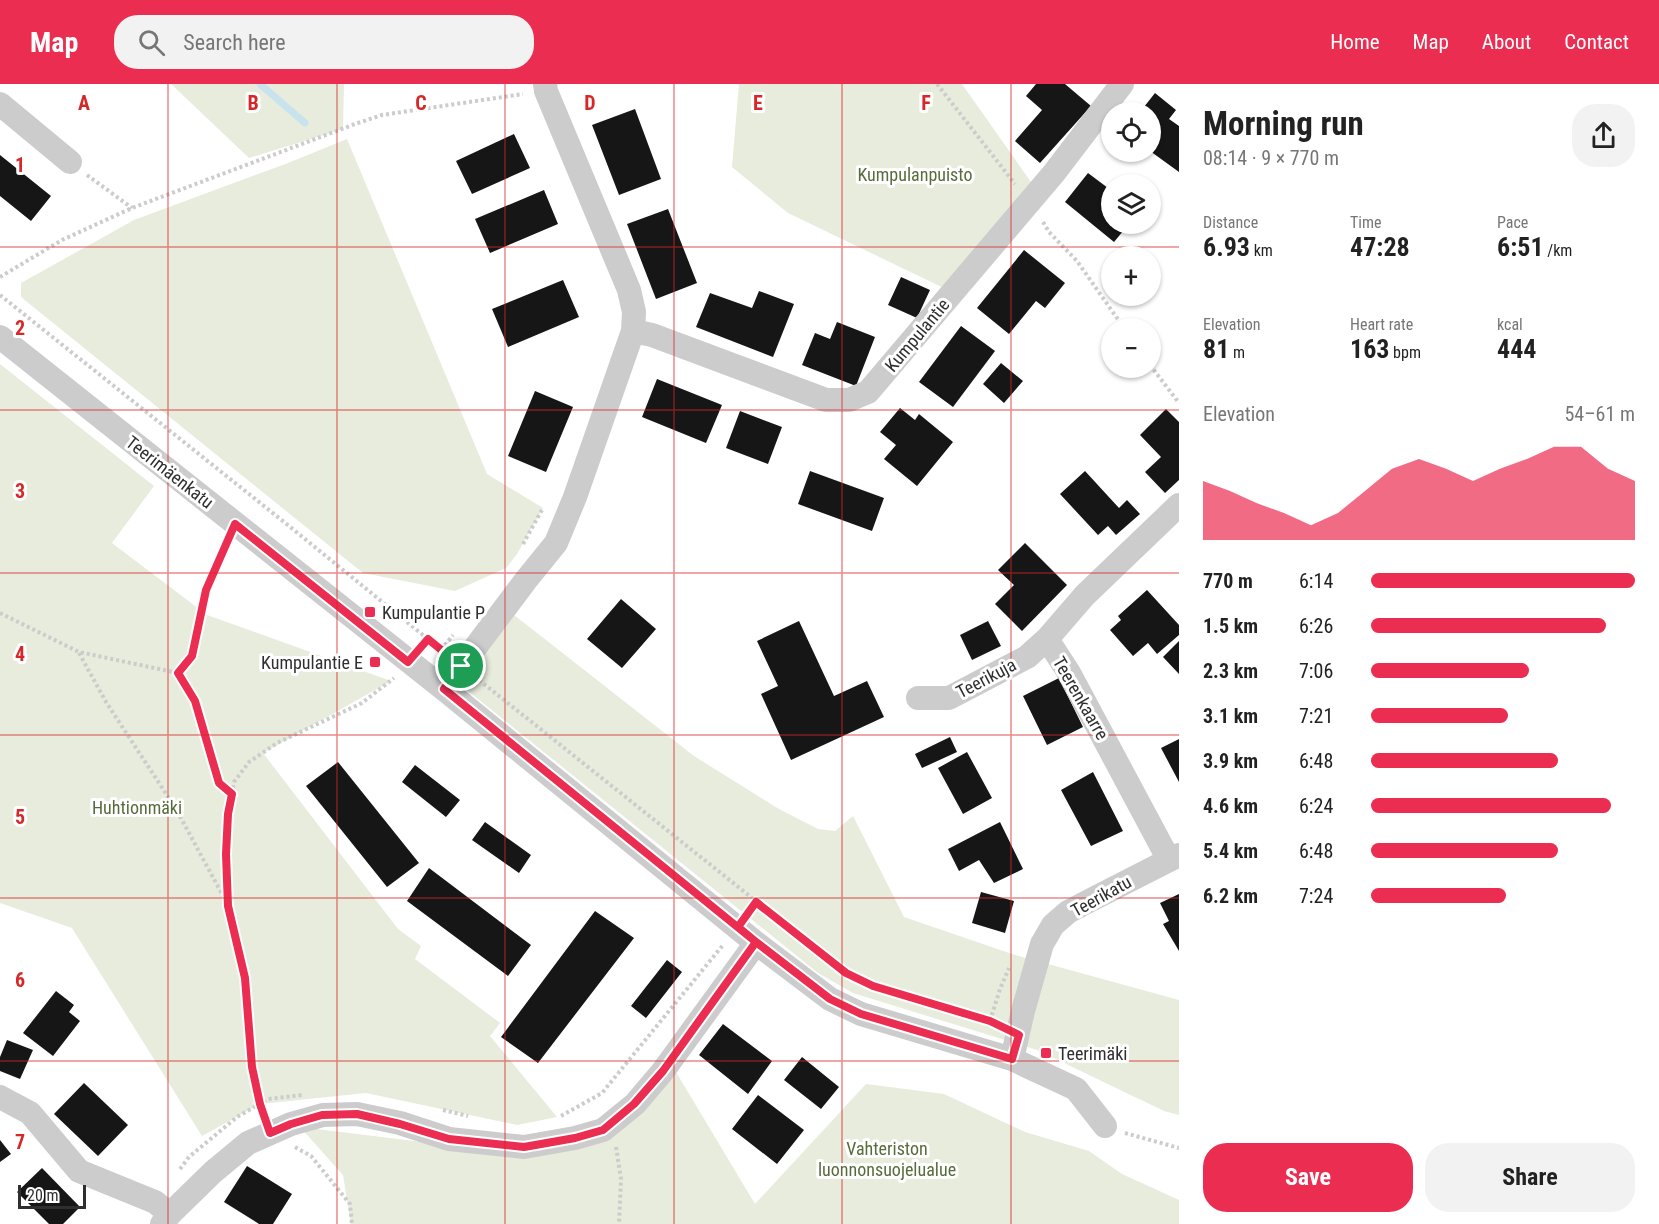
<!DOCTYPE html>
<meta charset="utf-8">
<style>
body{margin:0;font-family:"Roboto Condensed",sans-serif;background:#f2f2f2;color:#222;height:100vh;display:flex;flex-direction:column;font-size:22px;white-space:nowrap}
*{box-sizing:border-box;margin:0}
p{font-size:20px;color:#767676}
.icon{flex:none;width:33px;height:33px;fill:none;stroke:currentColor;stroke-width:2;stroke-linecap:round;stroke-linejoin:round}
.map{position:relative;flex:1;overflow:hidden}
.panel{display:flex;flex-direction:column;background:#fff;width:480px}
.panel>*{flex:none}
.buttons{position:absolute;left:1101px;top:18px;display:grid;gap:12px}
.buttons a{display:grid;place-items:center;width:60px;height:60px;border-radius:50%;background:#fff;box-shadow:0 2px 4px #0004;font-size:30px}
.scale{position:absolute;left:18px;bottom:15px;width:68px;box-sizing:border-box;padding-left:6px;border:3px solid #2f2f2f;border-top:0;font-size:16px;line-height:21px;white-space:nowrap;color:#2f2f2f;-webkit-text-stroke:4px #fff;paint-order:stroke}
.pin{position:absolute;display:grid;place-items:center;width:51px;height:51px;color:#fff;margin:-26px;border:3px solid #fff;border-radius:50%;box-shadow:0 2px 6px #0007}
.round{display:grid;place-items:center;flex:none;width:63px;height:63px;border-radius:24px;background:#f2f2f2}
.head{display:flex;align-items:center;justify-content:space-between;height:102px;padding:0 24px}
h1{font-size:33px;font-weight:700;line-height:45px}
.figures{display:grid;grid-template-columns:repeat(3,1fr);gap:9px;height:102px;padding:6px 24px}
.figures div{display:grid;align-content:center}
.figures b{font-size:26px;font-weight:700}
.figures small{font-size:16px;font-weight:400}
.figures p{font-size:16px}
.chart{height:168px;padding:12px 24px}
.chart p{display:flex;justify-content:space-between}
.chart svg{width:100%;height:108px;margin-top:6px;fill:#ea2d50;opacity:.7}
.action{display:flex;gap:12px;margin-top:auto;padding:12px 24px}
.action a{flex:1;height:69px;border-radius:24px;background:#ea2d50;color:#fff;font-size:24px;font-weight:700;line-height:69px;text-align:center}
.action a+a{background:#f2f2f2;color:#222}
ul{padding:0 24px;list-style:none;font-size:20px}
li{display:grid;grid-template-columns:96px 72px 1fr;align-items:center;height:45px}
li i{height:15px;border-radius:8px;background:#ea2d50}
header{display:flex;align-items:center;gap:36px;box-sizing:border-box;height:84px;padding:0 30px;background:#ea2d50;color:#fff}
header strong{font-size:28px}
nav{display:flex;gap:33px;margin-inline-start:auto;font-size:21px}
.search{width:420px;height:54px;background:#f2f2f2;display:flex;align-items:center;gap:15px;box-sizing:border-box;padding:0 21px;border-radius:24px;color:#767676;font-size:22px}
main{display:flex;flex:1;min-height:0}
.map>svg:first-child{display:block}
</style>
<header>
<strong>Map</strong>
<div class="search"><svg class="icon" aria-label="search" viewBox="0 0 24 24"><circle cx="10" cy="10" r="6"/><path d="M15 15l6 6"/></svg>Search here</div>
<nav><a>Home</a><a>Map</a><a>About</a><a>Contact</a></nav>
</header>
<main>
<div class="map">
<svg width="1179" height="1140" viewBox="0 0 1179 1140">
<rect width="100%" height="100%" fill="#fff"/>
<path fill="#e7ecdc" d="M171 0H344L343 45 249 74Z
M739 0H962L1038 108 952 208 788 129 732 83Z
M347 55 487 390 543 424 517 470 506 484 455 507 363 489 21 213V199L134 136 288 79Z
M0 280 154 402 112 459 207 531 391 597 263 669 398 845 421 862 415 875 500 939 490 952 557 1033 517 1041 366 1009 260 1020 202 1052 72 844 0 819Z
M505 524 694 672 779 725 818 745 835 747 853 732 904 833 1015 871 1179 916V1031L1164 1027 1037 966 853 909 818 889 452 594Z
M673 983 755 1120 866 1000 944 1010 1025 1048 1089 1067 1122 1090 1179 1116V1140H351L343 1091 300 1043 447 1061 572 1060Z"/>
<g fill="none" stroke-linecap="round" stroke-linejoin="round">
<path stroke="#c8e3ed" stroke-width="7" d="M260 0 305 39"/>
</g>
<path fill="#161616" d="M1036 0H1065L1091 22 1040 79 1015 57 1042 26 1026 12Z
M1155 9 1176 26 1169 35 1179 42V88L1150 67V28H1140Z
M635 25 661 95 619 111 592 41Z
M514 50 530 84 472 110 456 77Z
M0 71 51 112 31 137 0 112Z
M1088 89 1112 107V140H1129L1114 158 1065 118Z
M544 106 558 140 490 169 475 135Z
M668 125 697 199 656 215 627 140Z
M1024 166 1065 199 1045 224 1036 217 1009 250 977 224Z
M901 193 930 206 917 234 888 221Z
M563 196 579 233 508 263 492 225Z
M759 207 794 220 773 273 696 243 710 209 752 224Z
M837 238 875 253 856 302 802 281 815 249 830 255Z
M961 242 995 267 953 323 919 298Z
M1001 279 1023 297 1004 319 983 300Z
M657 295 722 321 706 359 642 333Z
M535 307 573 323 546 388 508 372Z
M900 324 915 336 919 330 953 358 917 402 884 375 896 361 880 348Z
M1166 325 1179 338V396L1165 409 1145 388 1161 373 1140 351Z
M740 327 782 343 768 380 726 364Z
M810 387 884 414 872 447 798 420Z
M1085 387 1119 424 1127 416 1140 430 1116 451 1108 442 1098 451 1060 410Z
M1025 459 1067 501 1022 547 995 520 1014 501 998 486Z
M1147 506 1179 541V551L1157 570 1148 559 1133 572 1110 546 1121 536 1118 532Z
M621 515 656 545 622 584 587 555Z
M799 537 834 612 867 597 884 633 791 676 761 610 778 602 757 557Z
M988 537 1001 562 972 576 960 551Z
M1179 557V590L1163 573Z
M1059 594 1083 643 1047 661 1023 612Z
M950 653 957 668 922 684 915 670Z
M1179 655V698L1161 664Z
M967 668 992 714 963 730 938 684Z
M338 678 419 779 387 803 306 702Z
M415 681 460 716 446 733 402 698Z
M1093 688 1123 747 1091 762 1061 706Z
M485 738 531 771 519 789 472 756Z
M1000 738 1023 785 994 799 979 776 959 787 948 765Z
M429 784 531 861 508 892 407 817Z
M981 808 1014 817 1005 849 972 839Z
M1179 810V867L1163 840 1169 837 1160 819Z
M595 827 634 854 538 979 501 953Z
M667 876 682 888 646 934 631 922Z
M56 907 74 921 69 928 80 937 53 972 23 949Z
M723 940 772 977 748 1010 699 971Z
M7 956 33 966 20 995 0 987V973Z
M802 973 839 1003 821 1025 784 996Z
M84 999 128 1041 98 1072 54 1030Z
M758 1011 804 1046 777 1080 732 1045Z
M0 1056 11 1070 0 1078Z
M247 1082 292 1110 273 1140H259L224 1118Z
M42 1084 80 1123 63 1140H49L17 1108Z"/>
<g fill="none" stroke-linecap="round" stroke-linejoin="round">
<path stroke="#ccc" stroke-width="4" stroke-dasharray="3 3" stroke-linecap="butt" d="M937 0 1015 100
M87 91 132 124
M1043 138 1049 148 1077 177 1124 244
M0 193 62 156 132 124 355 40 382 31 523 10
M0 211 289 442 445 569
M1150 281 1179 319
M523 460 543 424
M0 529 79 568 178 589 195 617 219 698 231 709
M441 566 453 551
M79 569 106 618 176 725 228 821
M178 589 192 572 206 506 226 460
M479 596 846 889 873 902 990 937 997 940
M990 937 1000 905 1009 884
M443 1026 468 1032
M263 1030 252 983 245 894 228 822 226 770 228 730 234 698 249 678 277 659 362 619 394 594
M561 1032 602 1009 723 861
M1125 1049 1179 1064
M295 1063 311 1072 350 1120 352 1140
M616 1063 621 1095 619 1140
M180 1085 189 1073 237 1033 268 1015 302 1011"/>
<path stroke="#ccc" stroke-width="24" d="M0 20 70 78
M633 247 652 251 826 316H849L868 308 1054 89 1122 0
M0 253 444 605 756 859 830 915 861 930 1012 975 1076 1005 1105 1042
M1047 555 1069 589 1169 776
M444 605 526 496 556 459 575 413 633 247 634 228 629 206 546 7 545 0
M918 614H949L1027 573 1047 555 1085 511 1179 421
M1012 975 1023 927 1042 860 1053 841 1068 828 1087 818 1179 771
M0 1013 30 1029 79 1087 155 1118 170 1130
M162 1140 170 1130 213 1088 248 1059 291 1040 323 1031 357 1030 400 1039 449 1055 524 1063 575 1054 603 1046 635 1020 663 987 756 859"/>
</g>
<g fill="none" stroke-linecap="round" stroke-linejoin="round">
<g stroke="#fff" stroke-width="12">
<path id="route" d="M461 582 428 555 408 578 235 440 206 506 192 572 178 589 195 617 219 699 232 710 228 730 226 770 228 822 245 894 252 983 260 1020 270 1049 291 1040 322 1031 357 1030 400 1040 449 1055 524 1063 575 1054 603 1046 634 1020 663 987 756 858 738 843 756 818 846 889 873 902 990 937 1019 951 1012 975 861 930 830 915 756 858 444 605 461 582"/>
</g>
<use href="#route" stroke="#ea2d50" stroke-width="8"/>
</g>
<path fill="none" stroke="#d62828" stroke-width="1.5" stroke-opacity="0.55" d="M168 0V1140M337 0V1140M505 0V1140M674 0V1140M842 0V1140M1011 0V1140M0 163H1179M0 326H1179M0 489H1179M0 651H1179M0 814H1179M0 977H1179"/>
<g fill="#ea2d50" stroke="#fff" stroke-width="2">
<rect x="364" y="522" width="12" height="12" rx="3"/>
<rect x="369" y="572" width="12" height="12" rx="3"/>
<rect x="1040" y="963" width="12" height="12" rx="3"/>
</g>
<g text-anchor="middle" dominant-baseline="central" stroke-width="6" stroke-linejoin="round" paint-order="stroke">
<g font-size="18" fill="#576c3b" stroke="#fff">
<text x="915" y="90">Kumpulanpuisto</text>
<text x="137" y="723">Huhtionmäki</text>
<text x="887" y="1064">Vahteriston<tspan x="887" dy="21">luonnonsuojelualue</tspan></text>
</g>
<g font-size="18" fill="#2f2f2f" stroke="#fff">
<text transform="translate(917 251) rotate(-50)">Kumpulantie</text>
<text transform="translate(170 388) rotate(38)">Teerimäenkatu</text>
<text transform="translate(986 594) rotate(-28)">Teerikuja</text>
<text transform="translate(1081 614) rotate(60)">Teerenkaarre</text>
<text transform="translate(1101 812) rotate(-29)">Teerikatu</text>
</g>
<g font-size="18" fill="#2f2f2f" stroke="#fff" text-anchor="start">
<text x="382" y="528">Kumpulantie P</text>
<text x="363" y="578" text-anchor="end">Kumpulantie E</text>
<text x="1058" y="969">Teerimäki</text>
</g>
</g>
<g font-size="20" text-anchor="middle" font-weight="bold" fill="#d62828" stroke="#fff" stroke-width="6" stroke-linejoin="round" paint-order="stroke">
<text x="84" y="26">A</text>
<text x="253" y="26">B</text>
<text x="421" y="26">C</text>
<text x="590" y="26">D</text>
<text x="758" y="26">E</text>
<text x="926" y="26">F</text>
<text x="20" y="88">1</text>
<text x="20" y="251">2</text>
<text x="20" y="414">3</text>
<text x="20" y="577">4</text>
<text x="20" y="740">5</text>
<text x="20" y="903">6</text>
<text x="20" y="1065">7</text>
</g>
</svg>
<div class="buttons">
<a><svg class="icon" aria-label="locate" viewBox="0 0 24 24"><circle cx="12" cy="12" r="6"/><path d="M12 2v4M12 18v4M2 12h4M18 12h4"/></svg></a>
<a><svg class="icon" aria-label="layers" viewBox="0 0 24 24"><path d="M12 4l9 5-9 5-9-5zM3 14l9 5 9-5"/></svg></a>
<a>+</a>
<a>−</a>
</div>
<div class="scale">20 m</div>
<div class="pin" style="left:461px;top:582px;background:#1e9e55"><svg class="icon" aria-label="arrive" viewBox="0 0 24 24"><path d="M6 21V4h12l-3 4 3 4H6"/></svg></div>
</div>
<section class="panel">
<div class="head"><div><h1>Morning run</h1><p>08:14 · 9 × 770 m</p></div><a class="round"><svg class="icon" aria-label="share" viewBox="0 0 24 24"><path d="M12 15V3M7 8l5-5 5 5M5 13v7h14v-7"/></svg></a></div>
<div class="figures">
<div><p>Distance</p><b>6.93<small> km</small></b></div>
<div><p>Time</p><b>47:28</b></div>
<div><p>Pace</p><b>6:51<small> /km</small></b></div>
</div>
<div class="figures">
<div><p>Elevation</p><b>81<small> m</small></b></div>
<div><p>Heart rate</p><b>163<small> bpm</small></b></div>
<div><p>kcal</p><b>444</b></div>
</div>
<div class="chart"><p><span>Elevation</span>54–61 m</p>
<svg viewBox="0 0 160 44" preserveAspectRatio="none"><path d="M0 44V20L10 24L20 29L30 33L40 38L50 33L60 24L70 15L80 11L90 15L100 20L110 15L120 11L130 6L140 6L150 15L160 20V44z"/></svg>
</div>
<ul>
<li><b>770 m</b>6:14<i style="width:100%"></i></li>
<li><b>1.5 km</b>6:26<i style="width:89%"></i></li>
<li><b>2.3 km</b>7:06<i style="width:60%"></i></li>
<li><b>3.1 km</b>7:21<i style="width:52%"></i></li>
<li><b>3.9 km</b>6:48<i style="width:71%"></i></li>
<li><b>4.6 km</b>6:24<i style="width:91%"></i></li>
<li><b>5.4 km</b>6:48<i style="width:71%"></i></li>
<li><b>6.2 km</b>7:24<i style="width:51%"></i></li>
</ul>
<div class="action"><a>Save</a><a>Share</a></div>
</section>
</main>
